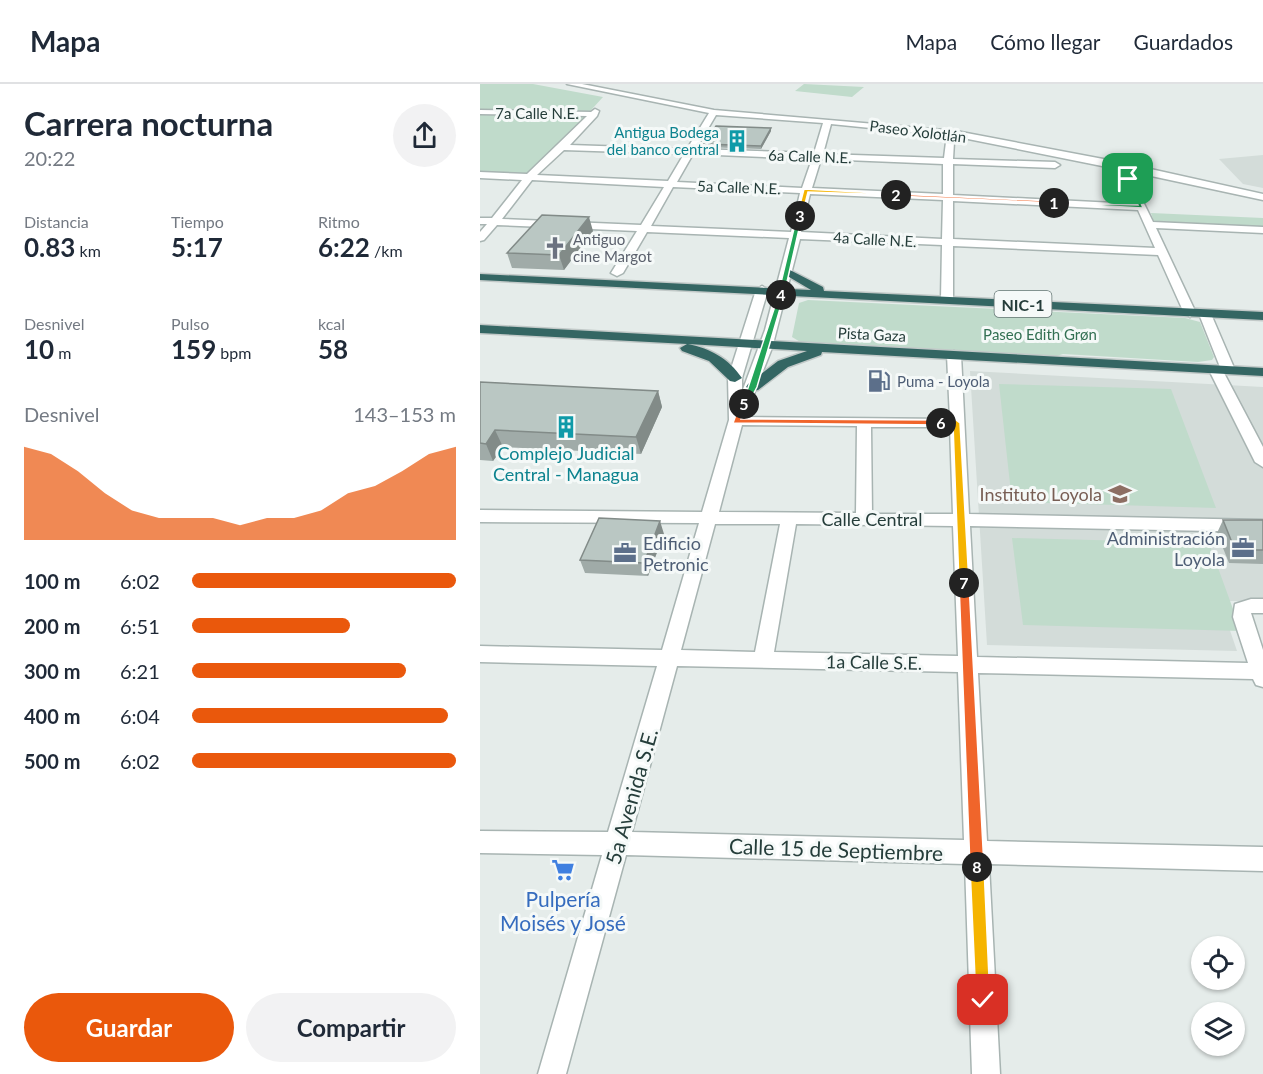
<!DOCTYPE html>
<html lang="es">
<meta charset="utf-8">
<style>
body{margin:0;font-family:Lato,sans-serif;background:#f2f2f3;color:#1f2937;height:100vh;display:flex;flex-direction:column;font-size:22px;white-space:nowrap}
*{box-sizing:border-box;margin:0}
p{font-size:20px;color:#747a83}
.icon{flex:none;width:33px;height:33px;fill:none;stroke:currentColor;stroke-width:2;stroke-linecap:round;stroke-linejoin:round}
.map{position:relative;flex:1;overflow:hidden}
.sheet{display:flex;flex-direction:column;background:#fff;width:480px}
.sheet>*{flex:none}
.buttons{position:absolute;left:711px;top:852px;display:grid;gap:12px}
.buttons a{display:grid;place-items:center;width:54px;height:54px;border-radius:50%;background:#fff;box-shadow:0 2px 4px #0004;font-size:30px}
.pin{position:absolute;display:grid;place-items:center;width:51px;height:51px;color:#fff;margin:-26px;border-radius:12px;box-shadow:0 3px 9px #0006}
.km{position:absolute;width:30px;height:30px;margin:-15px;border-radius:50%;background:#222;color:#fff;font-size:16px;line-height:30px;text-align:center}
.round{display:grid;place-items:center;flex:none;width:63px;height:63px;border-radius:32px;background:#f2f2f3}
.summary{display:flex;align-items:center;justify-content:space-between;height:102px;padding:0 24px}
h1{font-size:33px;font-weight:700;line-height:45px}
.metrics{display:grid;grid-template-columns:repeat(3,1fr);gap:9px;height:102px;padding:6px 24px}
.metrics div{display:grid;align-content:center}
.metrics b{font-size:26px;font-weight:700}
.metrics small{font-size:16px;font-weight:400}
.metrics p{font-size:16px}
.chart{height:168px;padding:12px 24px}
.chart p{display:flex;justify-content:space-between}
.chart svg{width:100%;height:108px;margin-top:6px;fill:#ea580c;opacity:.7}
.action{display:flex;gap:12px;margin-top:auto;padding:12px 24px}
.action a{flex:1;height:69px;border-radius:36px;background:#ea580c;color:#fff;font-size:24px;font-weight:700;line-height:69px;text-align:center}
.action a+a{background:#f2f2f3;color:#1f2937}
ul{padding:0 24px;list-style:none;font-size:20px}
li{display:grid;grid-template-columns:96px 72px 1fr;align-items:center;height:45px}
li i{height:15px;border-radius:8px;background:#ea580c}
header{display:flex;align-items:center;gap:36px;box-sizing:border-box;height:84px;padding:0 30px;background:#fff;border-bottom:2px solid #e0e1e3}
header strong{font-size:28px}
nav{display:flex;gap:33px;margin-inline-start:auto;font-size:21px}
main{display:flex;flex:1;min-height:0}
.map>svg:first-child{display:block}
</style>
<header>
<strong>Mapa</strong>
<nav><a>Mapa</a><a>Cómo llegar</a><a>Guardados</a></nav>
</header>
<main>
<section class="sheet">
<div class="summary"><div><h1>Carrera nocturna</h1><p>20:22</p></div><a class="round"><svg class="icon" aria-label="share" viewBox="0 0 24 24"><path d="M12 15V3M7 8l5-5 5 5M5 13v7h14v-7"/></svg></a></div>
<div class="metrics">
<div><p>Distancia</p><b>0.83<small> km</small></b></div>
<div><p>Tiempo</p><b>5:17</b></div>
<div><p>Ritmo</p><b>6:22<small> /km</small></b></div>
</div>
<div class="metrics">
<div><p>Desnivel</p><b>10<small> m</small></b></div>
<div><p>Pulso</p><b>159<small> bpm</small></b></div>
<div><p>kcal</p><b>58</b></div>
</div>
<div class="chart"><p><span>Desnivel</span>143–153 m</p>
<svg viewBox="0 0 160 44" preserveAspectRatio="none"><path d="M0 44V6L10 9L20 16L30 25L40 32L50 35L60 35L70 35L80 38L90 35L100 35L110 32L120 25L130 22L140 16L150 9L160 6V44z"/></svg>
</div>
<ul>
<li><b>100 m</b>6:02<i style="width:100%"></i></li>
<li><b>200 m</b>6:51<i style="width:60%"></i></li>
<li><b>300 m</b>6:21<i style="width:81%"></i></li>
<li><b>400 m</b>6:04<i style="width:97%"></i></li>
<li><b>500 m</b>6:02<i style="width:100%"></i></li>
</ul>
<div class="action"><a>Guardar</a><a>Compartir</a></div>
</section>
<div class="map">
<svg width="783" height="990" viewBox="0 0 783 990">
<rect width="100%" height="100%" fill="#e5ecea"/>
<path fill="#d3dcd9" d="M783 71V104L763 100 739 75Z
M490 287 783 303V517H740L757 567 507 561Z"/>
<path fill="#c0dbcb" d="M0 0H53L123 13 50 93 0 90Z
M324 0 384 3 372 13 315 7Z
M671 129 783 134V144L674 138Z
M328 216 705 234 720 238 734 273 732 276 718 278 583 270 570 274 322 259 312 253 319 219Z
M519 300 691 305 736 424 532 418Z
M532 454 729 459 761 547 543 541Z"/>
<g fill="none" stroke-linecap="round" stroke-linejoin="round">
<g stroke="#a8b4b2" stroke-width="3">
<path id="minor" d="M87 0H102L234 26 476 47 639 78 783 110V116L648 87 673 138 783 143V149L676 144 716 229 710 233 704 229 678 171 473 162V215L467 219 461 215 462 161 320 155 292 264 265 333 470 335 467 271 474 267 481 271 489 430 783 436V448L490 442 497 573 768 579 753 533 755 520 771 515H783V529H771L783 566V603L776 601 773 595 498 589 507 757 783 763V787L509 780 520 990H492L485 780 146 771 86 990H58L122 771 0 769V747L128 748 177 582 0 578V562L182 566 219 439 0 438V426L222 428 249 336 248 294 276 206 282 202 288 206 262 294V308L285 246 309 154 167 148 143 189 137 192 131 189 157 147 17 141 4 156 0 157V148L7 140H0V134H12L42 96 0 94V88L47 90 107 32 0 30V26L111 28 115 25 119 27 117 32 90 61 207 65 229 29ZM236 31 343 39 334 69 216 65ZM351 40 470 52 466 58 464 74 343 70ZM478 53 637 85 655 120 473 111V80L575 84 580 81 575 78 473 75 474 58ZM84 66 204 70 188 97 57 91ZM213 70 332 75 322 104 197 98ZM341 75 463 80V110L332 104ZM52 96 184 103 161 141 22 135ZM193 103 320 109 311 148 171 142ZM330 110 463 116 462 155 321 148ZM473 117 658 126 675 164 473 155ZM262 341 377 342 376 429 239 428ZM391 343H470L473 430H392ZM235 440H300L275 568 201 566ZM316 440 473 442 478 572 294 568ZM197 582 478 588 484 756 152 748Z
M725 226 731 230 755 286 753 289H744L783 363V383L775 378 729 286 731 283H740L719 230Z"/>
</g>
<g stroke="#c2c9c8" stroke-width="3">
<path id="highway" d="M308 185 343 203 344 207 783 228V236L0 196V190L331 206 304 190V186Z
M0 241 783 284V292L342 268 341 271 308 283 278 306 273 307 266 303 268 300 298 277 327 267 208 260C231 265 248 274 262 294L255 298 250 297 229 277 202 267 200 264 207 260 0 249Z"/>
</g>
<use href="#minor" fill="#fff" fill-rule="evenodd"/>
<use href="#highway" fill="#346663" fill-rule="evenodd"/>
</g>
<path fill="#a0aba8" d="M291 47 281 65 224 63V60Z
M113 147 84 186 32 184 27 169Z
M0 298 178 307 182 323 161 370 23 363 13 377 0 376Z
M743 436H783V480L749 479 737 449Z
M184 450 168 492 105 489 100 476Z"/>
<path fill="#828b88" d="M291 44V47L281 65V62Z
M109 133 113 147 84 186 79 171Z
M178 307 182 323 161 370 156 353Z
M15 346 23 363 13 377 6 360Z
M180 437 184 450 168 492 164 479Z"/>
<path fill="#bac7c3" stroke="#828b88" stroke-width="1.5" d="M236 42 291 44 281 62 224 60Z
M62 131 109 133 79 171 27 169Z
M0 298 178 307 156 353 15 346 6 360 0 359Z
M119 434 180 437 164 479 100 476Z
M743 436H783V466H755Z"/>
<path fill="#22a559" stroke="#fff" stroke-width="1.5" d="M646 94 651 95 663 124 571 119 658 121Z"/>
<path fill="#f0652b" stroke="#fff" stroke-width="1.5" d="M416 110 574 117 576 119 414 112Z"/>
<path fill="#f5b400" stroke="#fff" stroke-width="1.5" d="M324 105 416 110 419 111 328 108 322 132 320 134 317 132Z"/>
<path fill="#22a559" stroke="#fff" stroke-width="1.5" d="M320 131 322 132 304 211 301 213 298 211 317 132Z"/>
<path fill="#22a559" stroke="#fff" stroke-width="1.5" d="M299 210 304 211 277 303 267 322H262Z"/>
<path fill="#f0652b" stroke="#fff" stroke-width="1.5" d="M264 318 268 320 261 335 461 336 465 339 461 341 253 339 260 320Z"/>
<path fill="#f5b400" stroke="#fff" stroke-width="1.5" d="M476 336 480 339 489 499 484 503 479 499 473 341 457 339 461 336Z"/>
<path fill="#f0652b" stroke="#fff" stroke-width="1.5" d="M484 495 489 499 504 783 502 788 497 789 492 788 490 783 479 499Z"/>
<path fill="#f5b400" stroke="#fff" stroke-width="1.5" d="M497 777 502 778 504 783 510 916 508 922 503 924 498 922 496 916 490 783 492 778Z"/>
<defs>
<g id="building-bare" transform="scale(1.8)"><path d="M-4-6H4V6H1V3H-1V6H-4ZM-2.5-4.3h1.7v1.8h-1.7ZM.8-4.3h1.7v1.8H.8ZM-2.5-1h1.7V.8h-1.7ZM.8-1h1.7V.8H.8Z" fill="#0f9aa8" stroke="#f5f9f8" stroke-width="2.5" paint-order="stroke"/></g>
<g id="church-bare" transform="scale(1.8)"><path d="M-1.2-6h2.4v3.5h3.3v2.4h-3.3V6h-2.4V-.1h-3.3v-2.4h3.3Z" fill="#6b7280" stroke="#f5f9f8" stroke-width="2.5" paint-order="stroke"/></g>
<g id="fuel-bare" transform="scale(1.8)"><path d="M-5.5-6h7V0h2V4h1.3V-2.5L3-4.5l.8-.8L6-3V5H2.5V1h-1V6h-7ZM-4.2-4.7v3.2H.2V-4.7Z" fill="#5c6f8a" stroke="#f5f9f8" stroke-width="2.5" paint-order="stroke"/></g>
<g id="school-bare" transform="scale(1.8)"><path d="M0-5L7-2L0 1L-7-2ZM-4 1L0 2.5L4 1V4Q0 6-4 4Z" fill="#8d6e63" stroke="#f5f9f8" stroke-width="2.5" paint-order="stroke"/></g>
<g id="office-bare" transform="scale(1.8)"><path d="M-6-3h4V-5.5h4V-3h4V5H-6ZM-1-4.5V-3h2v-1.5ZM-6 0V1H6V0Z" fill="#5c6f8a" stroke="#f5f9f8" stroke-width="2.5" paint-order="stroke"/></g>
<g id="supermarket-bare" transform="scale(1.8)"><path d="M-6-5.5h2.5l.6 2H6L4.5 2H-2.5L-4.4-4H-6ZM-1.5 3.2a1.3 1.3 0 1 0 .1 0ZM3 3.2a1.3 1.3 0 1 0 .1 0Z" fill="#3f7fe0" stroke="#f5f9f8" stroke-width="2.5" paint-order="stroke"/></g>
</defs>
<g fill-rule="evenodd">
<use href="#building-bare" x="257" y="57"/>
<use href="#church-bare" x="75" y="164"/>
<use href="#fuel-bare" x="399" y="297"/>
<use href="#building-bare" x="86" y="343"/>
<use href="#school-bare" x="640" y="410"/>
<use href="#office-bare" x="763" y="464"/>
<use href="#office-bare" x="145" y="469"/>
<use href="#supermarket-bare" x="83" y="786"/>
</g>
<g text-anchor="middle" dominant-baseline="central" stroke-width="6" stroke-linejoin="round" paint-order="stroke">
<g font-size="15" fill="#253d3a" stroke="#f5f9f8">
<text x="57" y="29">7a Calle N.E.</text>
<text transform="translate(438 47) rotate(7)">Paseo Xolotlán</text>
<text transform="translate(330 72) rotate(2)">6a Calle N.E.</text>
<text transform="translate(259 103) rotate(2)">5a Calle N.E.</text>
<text transform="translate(395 155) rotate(3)">4a Calle N.E.</text>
<text transform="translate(392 250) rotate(3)">Pista Gaza</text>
</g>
<g font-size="15" fill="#0d838f" stroke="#f5f9f8" text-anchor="end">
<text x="239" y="48">Antigua Bodega<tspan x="239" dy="17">del banco central</tspan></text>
</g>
<g font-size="15" fill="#5b616d" stroke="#f5f9f8" text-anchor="start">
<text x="93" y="155">Antiguo<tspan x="93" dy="17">cine Margot</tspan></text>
</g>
<g font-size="15" fill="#337053" stroke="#f5f9f8">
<text x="560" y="250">Paseo Edith Grøn</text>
</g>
<g font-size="15" fill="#4e5e75" stroke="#f5f9f8" text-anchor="start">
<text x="417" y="297">Puma - Loyola</text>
</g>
<rect fill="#f5f9f8" stroke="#637573" stroke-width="1.5" x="514.5" y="207" width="57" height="26" rx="4.5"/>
<g font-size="16" font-weight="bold" fill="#253d3a">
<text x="543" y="220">NIC-1</text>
</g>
<g font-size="18" fill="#0d838f" stroke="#f5f9f8">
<text x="86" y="369">Complejo Judicial<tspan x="86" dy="21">Central - Managua</tspan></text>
</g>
<g font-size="18" fill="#785e54" stroke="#f5f9f8" text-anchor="end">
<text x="622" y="410">Instituto Loyola</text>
</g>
<g font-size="18" fill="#253d3a" stroke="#f5f9f8">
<text x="392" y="435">Calle Central</text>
<text transform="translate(394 578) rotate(1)">1a Calle S.E.</text>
</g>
<g font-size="18" fill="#4e5e75" stroke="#f5f9f8" text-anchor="end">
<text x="745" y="454">Administración<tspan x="745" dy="21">Loyola</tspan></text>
<text x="163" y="459" text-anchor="start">Edificio<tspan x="163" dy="21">Petronic</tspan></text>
</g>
<g font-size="21" fill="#253d3a" stroke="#f5f9f8">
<text transform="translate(151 712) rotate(-74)">5a Avenida S.E.</text>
<text transform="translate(356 765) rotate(2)">Calle 15 de Septiembre</text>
</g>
<g font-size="21" fill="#366cbe" stroke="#f5f9f8">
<text x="83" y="814">Pulpería<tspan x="83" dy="24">Moisés y José</tspan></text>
</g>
</g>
</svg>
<div class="buttons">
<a><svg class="icon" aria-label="locate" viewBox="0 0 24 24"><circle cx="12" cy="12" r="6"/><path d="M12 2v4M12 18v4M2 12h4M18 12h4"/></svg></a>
<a><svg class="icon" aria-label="layers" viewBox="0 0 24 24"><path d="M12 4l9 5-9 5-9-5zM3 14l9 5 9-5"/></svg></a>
</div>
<div class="pin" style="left:648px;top:95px;background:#1e9e55"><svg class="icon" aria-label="arrive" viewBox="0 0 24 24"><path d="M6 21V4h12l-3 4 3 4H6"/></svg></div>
<div class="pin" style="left:503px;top:916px;background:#d93025"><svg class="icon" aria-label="check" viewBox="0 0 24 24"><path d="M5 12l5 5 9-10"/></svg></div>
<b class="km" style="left:574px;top:119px">1</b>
<b class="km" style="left:416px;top:111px">2</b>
<b class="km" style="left:320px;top:132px">3</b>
<b class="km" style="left:301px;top:211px">4</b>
<b class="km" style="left:264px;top:320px">5</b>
<b class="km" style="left:461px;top:339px">6</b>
<b class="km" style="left:484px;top:499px">7</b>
<b class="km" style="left:497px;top:783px">8</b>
</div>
</main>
